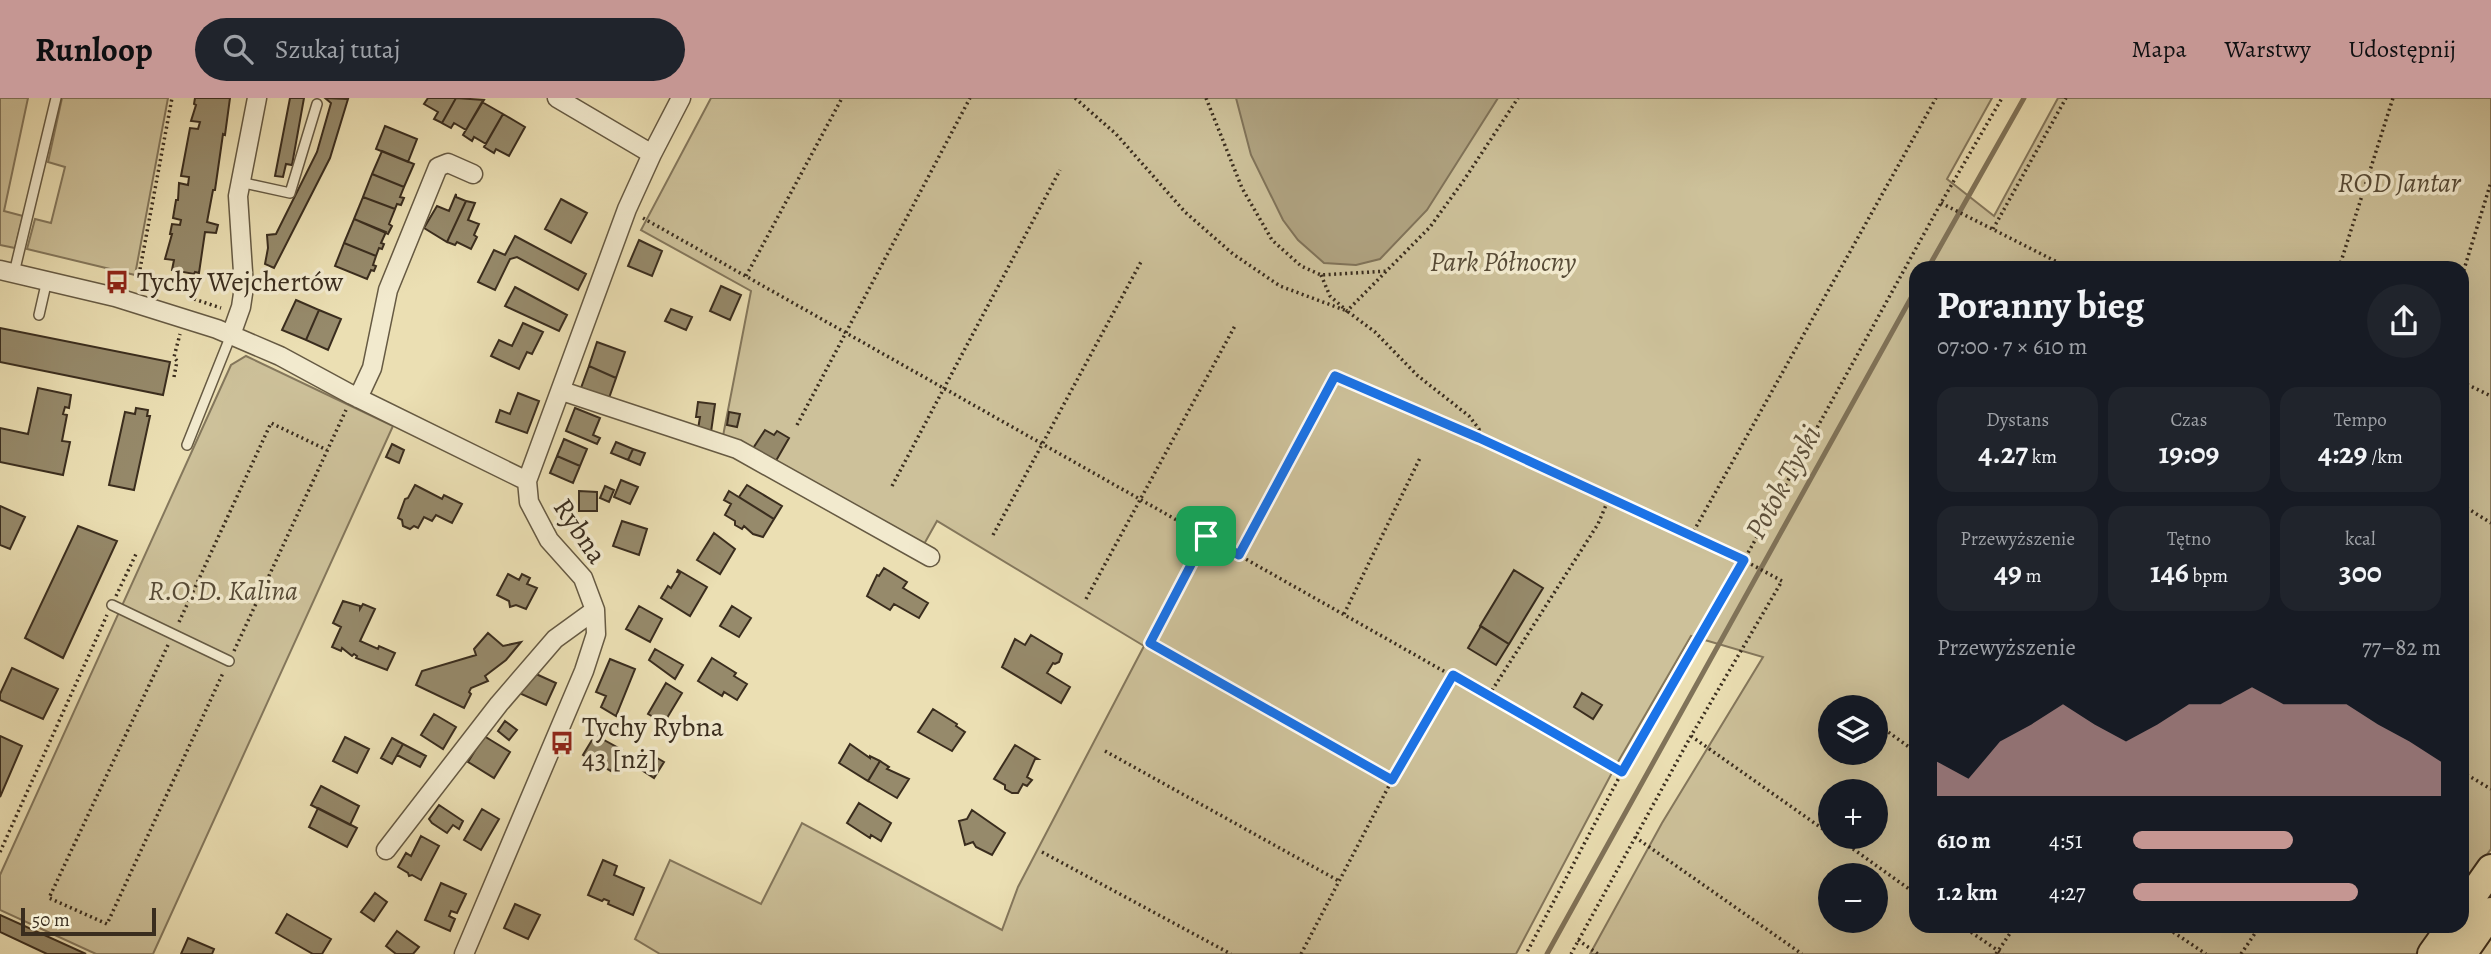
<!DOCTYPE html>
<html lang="pl">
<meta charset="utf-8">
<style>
body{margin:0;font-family:Alegreya,serif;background:#20242c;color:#f1f3f6;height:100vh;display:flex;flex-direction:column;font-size:26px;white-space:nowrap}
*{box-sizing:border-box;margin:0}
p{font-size:23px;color:#9ea1a6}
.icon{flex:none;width:38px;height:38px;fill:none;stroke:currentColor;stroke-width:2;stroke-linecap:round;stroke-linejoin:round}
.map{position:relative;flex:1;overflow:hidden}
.panel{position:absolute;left:1909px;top:163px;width:560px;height:672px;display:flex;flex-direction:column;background:#171b24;border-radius:21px;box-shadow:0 7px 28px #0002}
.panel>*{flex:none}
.controls{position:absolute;left:1818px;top:597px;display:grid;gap:14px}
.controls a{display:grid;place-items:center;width:70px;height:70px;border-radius:50%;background:#171b24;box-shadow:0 7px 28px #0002;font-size:35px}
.scale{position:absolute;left:21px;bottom:18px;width:135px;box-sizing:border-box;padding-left:7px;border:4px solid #3a2d1e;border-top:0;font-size:19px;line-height:24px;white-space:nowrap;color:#3a2d1e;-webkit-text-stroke:5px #f2eace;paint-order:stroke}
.pin{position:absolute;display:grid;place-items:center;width:60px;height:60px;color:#fff;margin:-30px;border-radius:14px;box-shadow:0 4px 10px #0006}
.round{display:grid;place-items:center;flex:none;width:74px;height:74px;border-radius:37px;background:#20242c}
.headline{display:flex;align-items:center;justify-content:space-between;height:119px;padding:0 28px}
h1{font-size:38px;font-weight:700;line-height:52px}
.figures{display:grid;grid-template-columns:repeat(3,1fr);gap:10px;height:119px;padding:7px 28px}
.figures div{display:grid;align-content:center;border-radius:18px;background:#20242c;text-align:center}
.figures b{font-size:30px;font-weight:700}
.figures small{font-size:19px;font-weight:400}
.figures p{font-size:19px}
.chart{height:196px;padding:14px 28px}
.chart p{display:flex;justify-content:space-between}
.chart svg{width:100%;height:126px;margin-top:7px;fill:#c59692;opacity:.7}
ul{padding:0 28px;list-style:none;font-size:23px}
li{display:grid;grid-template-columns:112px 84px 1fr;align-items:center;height:52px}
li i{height:18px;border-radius:9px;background:#c59692}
header{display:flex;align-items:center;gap:42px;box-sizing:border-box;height:98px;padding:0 35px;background:#c59692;color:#111}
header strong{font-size:33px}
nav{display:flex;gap:38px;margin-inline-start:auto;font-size:24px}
.search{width:490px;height:63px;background:#20242c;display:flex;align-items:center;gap:18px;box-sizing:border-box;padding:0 24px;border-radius:38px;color:#9ea1a6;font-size:26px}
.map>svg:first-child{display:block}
</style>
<header>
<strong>Runloop</strong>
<div class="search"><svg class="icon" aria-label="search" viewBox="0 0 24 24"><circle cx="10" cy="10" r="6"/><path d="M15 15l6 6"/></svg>Szukaj tutaj</div>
<nav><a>Mapa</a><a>Warstwy</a><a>Udostępnij</a></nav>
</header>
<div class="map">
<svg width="2491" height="856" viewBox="0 0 2491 856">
<rect width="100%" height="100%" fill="#ebdfb3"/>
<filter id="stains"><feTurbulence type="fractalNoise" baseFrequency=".00286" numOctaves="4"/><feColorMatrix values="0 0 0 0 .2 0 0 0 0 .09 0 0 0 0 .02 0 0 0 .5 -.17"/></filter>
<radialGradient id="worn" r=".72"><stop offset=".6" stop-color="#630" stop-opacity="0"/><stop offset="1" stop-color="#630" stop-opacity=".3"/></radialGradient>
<path fill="#cdc19a" stroke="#84775c" stroke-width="2" fill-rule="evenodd" d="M0 0H28L4 113 23 118 15 150 0 147Z
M62 0H168L135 177 27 151 35 121 51 125 65 69 48 64Z
M711 0H1992L1947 81 1994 118 2058 0H2491V751L2462 791V170H1916V828H2436L2416 856H1590L1662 725 1763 559 1691 538 1615 669 1516 856H660L635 841 670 762 761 806 802 725 1002 832 1018 789 1144 548 937 423 923 448 723 338 751 193 641 132ZM1830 609H1876V654H1830ZM1830 693H1876V738H1830ZM1830 777H1876V822H1830Z
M246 258 393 328 153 856H96L0 812V777L231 267Z"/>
<path fill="#afa280" stroke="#807359" stroke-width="2" d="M1236 0H1498L1427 112 1380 161 1356 167 1324 165 1298 142 1283 122 1251 57Z"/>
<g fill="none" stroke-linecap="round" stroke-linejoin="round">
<path stroke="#807359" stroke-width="5" d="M1928 170 2024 0
M1547 856 1916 191"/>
</g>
<path fill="#968a6b" stroke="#3a2d1e" stroke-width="2" d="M195 0H230L225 37 223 36 215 92H213L207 124 218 127 216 135 205 134 199 175 195 174 194 176 172 172 174 162 165 161 172 136H170L172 126 180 127 181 122 173 120 176 102H178L179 85 188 87 189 79 181 78 190 30 198 31 200 24 191 23 196 7 194 6Z
M290 0H304L292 67 286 66 283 79 275 78Z
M325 0 348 1 330 60 274 170 265 166 268 150 267 137 276 136 317 54 331 5Z
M428 0H456L442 25 434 21 438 14 424 6Z
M456 0 484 2 466 32 454 25 451 30 442 25Z
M482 4 503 16 486 46 474 39 472 43 463 37Z
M503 16 525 29 509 58 496 51 494 55 484 49Z
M385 28 417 41 408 64 376 51Z
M382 53 414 66 404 89 372 76Z
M372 76 404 89 400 99 404 100 401 107 397 106 395 111 363 99Z
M456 96V99L466 103 447 144 424 130 437 108 449 113Z
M363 99 395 111 389 126 392 128 388 136 354 121Z
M561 101 587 115 571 145 545 131Z
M466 103 475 105 468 122 479 126 474 137 477 139 471 151 457 144 455 147 447 144Z
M354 121 386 134 381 145 384 146 382 151 379 150 376 158 344 145Z
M515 138 586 176 578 192 517 159 510 161 495 192 478 184 494 152 505 157Z
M639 142 662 153 652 178 628 168Z
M344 145 376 158 373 167 376 168 374 173 371 172 367 181 335 168Z
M721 188 741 197 730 222 710 213Z
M515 189 567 217 559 233 505 208Z
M296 202 319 212 306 242 282 232Z
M671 211 692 219 686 232 665 223Z
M319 212 341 221 328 252 306 242Z
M523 225 543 234 532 256 527 254 519 271 491 258 499 242 512 248Z
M0 230 170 264 163 297 0 264Z
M597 244 625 254 616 280 589 268Z
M589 268 616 280 609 300 581 290Z
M38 290 71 297 69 310 65 309 63 316 67 317 62 343 70 344 63 377 0 364V330L28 336Z
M518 295 539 303 527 335 496 324 500 312 510 316Z
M698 304 715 306 711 334 698 331 700 319H696Z
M136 310 148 312 147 318H150L134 392 109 387 125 314 135 316Z
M575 310 600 320 593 337 600 340 597 346 566 333Z
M729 314 740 316 737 329 727 327Z
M765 332 774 337 777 333 789 340 773 368 750 355Z
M564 341 587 351 580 368 557 358Z
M616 344 633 351 628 362 611 355Z
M392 346 404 352 399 365 386 359Z
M633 351 645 355 640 367 628 362Z
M557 358 580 368 573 385 550 375Z
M621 382 638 389 630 406 614 399Z
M415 387 442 401 444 397 462 406 452 425 436 417 432 423 424 419 418 430 414 428 410 431 403 428 402 422 398 420 405 401 408 400Z
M747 387 782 408 774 421 739 399Z
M605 388 614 392 609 404 600 400Z
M579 393 597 394V413H579Z
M729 393 774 421 763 439 753 436 744 428 742 431 735 427V423L725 417 731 406 724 402Z
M0 408 25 419 10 451 0 447Z
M622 423 647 431 639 457 613 448Z
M78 428 117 443 63 560 25 540Z
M714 435 735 451 720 476 697 462Z
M884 470 907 484 903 490 928 505 919 520 894 506 890 512 867 498 877 477 879 478Z
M678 472 707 489 690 518 661 500 668 488 671 490 680 475 677 474Z
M1514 472 1543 490 1509 546 1480 528Z
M508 476 519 482 522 476 530 480 527 486 537 490 526 511 516 507 510 509 509 503 497 497Z
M343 503 360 508V511L363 506 375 511 360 543 378 551 379 548 395 555 387 572 356 560 357 558 354 556 352 558 342 550 341 553 332 549 341 529 333 525Z
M639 508 662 521 650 544 626 531Z
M732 508 751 520 739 539 720 528Z
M1481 528 1509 546 1496 567 1468 550Z
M488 535 503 548 521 544 506 562 485 578 488 583 471 590 469 594 471 596 464 610 416 587 422 573 476 557 474 551Z
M1031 537 1062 556 1059 564 1055 566 1053 565 1047 575 1070 589 1061 605 1002 569 1015 541 1025 547Z
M655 551 683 567 675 581 649 562Z
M712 560 736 575 734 578 747 586 737 602 724 594 722 598 698 583Z
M610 561 635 571 616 618 601 609 606 598 596 594Z
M12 570 58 591 43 621 0 602V596Z
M536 576 556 585 546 607 519 595Z
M666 585 682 595 664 625 648 616Z
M1582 595 1602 607 1593 621 1574 609Z
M933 611 957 626 956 628 965 634 952 653 918 634Z
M434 616 456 629 443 651 421 637Z
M505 623 517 632 509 642 498 633Z
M595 637 622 652 611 673 583 657Z
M0 638 22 648 0 699Z
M484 638 510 654 494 680 468 664Z
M345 639 369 651 357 675 333 663Z
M392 640 403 646 392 666 381 660Z
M403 646 426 658 420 669 397 657Z
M850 646 870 660V658L880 663 868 683 839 665Z
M1015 647 1038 661H1035L1027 679 1032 682 1027 688 1023 686 1018 695H1012L1005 691V687L994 681Z
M647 654 664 664 654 680 637 669Z
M880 663 889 669 887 671 909 681 897 700 868 683Z
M321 688 359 708 350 727 311 707Z
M859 705 891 725 881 743 871 737 870 740 847 725Z
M439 707 463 723 459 731 453 727 447 735 432 725 429 721Z
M318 710 357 730 347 749 309 729Z
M482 711 499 721 481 752 464 742Z
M972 712 1005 735 992 757 976 749 973 744 965 747 959 723 967 721Z
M421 738 439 748 421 782 412 777 409 778 408 775 398 769 406 755 411 758Z
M603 762 617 768 614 777 644 790 633 817 608 806 609 803 604 801 602 803 588 797Z
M441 785 466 796 457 815 451 813 449 818 455 821 450 833 425 822Z
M375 795 387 804 374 823 361 814Z
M515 806 540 817 528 841 504 830Z
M287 816 331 841 322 856H313L276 835Z
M0 817 86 856H47L0 834Z
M397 833 419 849 413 856H396L386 848Z
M188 840 214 851 212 856H181Z"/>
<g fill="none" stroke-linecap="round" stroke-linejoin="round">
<g stroke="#665a43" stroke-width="12">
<path id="service" d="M240 84 290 95 317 6
M14 175 56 0
M39 217 47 182
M187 347 231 237
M112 507 229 563"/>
</g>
<g stroke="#665a43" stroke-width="21">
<path id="minor" d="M557 0 652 56
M0 172 115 199 217 231 280 258 352 297 527 383
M231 237 241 209 244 189 238 98 257 0
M562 293 737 351 930 459
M358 300 372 270 388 192 438 69 448 65 473 76
M386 752 499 606 555 541 595 512
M464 856 584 573 596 536 595 512 583 480 549 442 529 404 527 383 627 111 652 56 681 0"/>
</g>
<g stroke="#3a2d1e" stroke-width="32">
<path id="primary" d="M2462 812 2491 771
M2432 856 2452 828
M2462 856 2491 814"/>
</g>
<path stroke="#3a2d1e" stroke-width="3.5" stroke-dasharray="2 3.5" stroke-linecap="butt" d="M1075 0 1116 36 1185 114 1233 156 1280 188 1347 213 1375 234 1418 278 1469 318 1479 331V339
M1206 0 1242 90 1272 142 1301 168 1321 177 1388 173
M1941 105 2069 170
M643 120 1622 674 1526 856
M1993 131 2066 0
M2339 170 2393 0
M1321 177 1330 198 1347 213 1430 129 1464 82 1518 0
M746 178 842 0
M2462 178 2491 84
M138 182 172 0
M194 201 221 210
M174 279 177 263 174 259 180 236
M2462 284 2491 298
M797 327 970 0
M892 388 1060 72
M2462 407 2491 425
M993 437 1142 162
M1206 438 1150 545 1392 682
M1691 438 1936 0
M1239 457 1335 278 1479 340 1627 407 1736 458 1782 483 1691 638 1571 856
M116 498 136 456
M1086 501 1236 226
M1344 516 1420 360
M179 524 271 325 327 352
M168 547 49 800 107 826 223 575
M234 553 346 312
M1489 597 1598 426 1609 400
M1884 631 1916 654
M1691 638 1830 736
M1105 653 1339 783
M1622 674 1743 464 1941 105 2002 0
M2462 674 2491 691
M1835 738 1916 796
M1635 739 1802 856
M0 754 107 517
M1042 754 1231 856
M1962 828 2003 856
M2164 828 2206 856
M1578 842 1598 856
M1301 856 1392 682 1453 577
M1996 856 2015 828
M2241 856 2260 828"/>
<use href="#service" stroke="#f2eace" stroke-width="9"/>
<use href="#minor" stroke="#f2eace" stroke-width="18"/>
<use href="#primary" stroke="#ebdfb3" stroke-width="28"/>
</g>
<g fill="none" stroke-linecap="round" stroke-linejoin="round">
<g stroke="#fff" stroke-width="14">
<path id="route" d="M1335 278 1479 340 1744 462 1622 674 1453 577 1392 682 1150 545 1206 438 1239 457Z"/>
</g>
<use href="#route" stroke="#1a73e8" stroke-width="9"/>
</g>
<defs>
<g id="bus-bare" transform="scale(1.89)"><path d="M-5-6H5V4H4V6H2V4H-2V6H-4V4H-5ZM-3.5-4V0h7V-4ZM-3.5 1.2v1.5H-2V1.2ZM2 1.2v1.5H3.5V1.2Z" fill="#8f2418" stroke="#f2eace" stroke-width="2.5" paint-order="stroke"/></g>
</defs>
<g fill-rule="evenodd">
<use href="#bus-bare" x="117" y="184"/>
<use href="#bus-bare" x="562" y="645"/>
</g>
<g text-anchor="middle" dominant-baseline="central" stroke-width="7" stroke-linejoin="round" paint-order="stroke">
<g font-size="28" font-style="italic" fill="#574b37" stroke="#f2eace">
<text x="2399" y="85">ROD Jantar</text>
<text x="1503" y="164">Park Północny</text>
<text x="223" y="493">R.O.D. Kalina</text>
</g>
<g font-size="28" fill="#3a2d1e" stroke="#f2eace" text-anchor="start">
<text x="137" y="184">Tychy Wejchertów</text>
<text x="582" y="629">Tychy Rybna<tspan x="582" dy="32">43 [nż]</tspan></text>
</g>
<g font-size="28" fill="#3a2d1e" stroke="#f2eace">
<text transform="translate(580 433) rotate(56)">Rybna</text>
</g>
<g font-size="30" font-style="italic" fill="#5d503b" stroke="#f2eace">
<text transform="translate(1783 384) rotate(-61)">Potok Tyski</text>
</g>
</g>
<rect width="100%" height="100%" filter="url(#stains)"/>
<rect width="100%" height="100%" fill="url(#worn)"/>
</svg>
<div class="controls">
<a><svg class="icon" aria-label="layers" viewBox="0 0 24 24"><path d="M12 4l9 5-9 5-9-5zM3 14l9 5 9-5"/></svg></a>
<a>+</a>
<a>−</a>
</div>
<div class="scale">50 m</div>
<div class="pin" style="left:1206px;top:438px;background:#1e9e55"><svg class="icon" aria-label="arrive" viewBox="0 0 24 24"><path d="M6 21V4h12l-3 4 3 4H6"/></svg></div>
<section class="panel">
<div class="headline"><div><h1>Poranny bieg</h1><p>07:00 · 7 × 610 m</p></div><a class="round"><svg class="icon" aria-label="share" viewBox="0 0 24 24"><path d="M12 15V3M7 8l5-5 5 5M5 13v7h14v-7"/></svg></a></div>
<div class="figures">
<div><p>Dystans</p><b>4.27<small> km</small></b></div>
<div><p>Czas</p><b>19:09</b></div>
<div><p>Tempo</p><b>4:29<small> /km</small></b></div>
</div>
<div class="figures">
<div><p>Przewyższenie</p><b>49<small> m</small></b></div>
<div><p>Tętno</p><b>146<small> bpm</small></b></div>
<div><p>kcal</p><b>300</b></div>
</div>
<div class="chart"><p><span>Przewyższenie</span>77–82 m</p>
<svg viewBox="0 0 160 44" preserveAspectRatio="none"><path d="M0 44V32L10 38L20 25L30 19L40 12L50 19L60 25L70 19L80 12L90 12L100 6L110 12L120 12L130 12L140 19L150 25L160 32V44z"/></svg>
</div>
<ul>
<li><b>610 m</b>4:51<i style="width:52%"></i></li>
<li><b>1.2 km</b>4:27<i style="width:73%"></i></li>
</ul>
</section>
</div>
